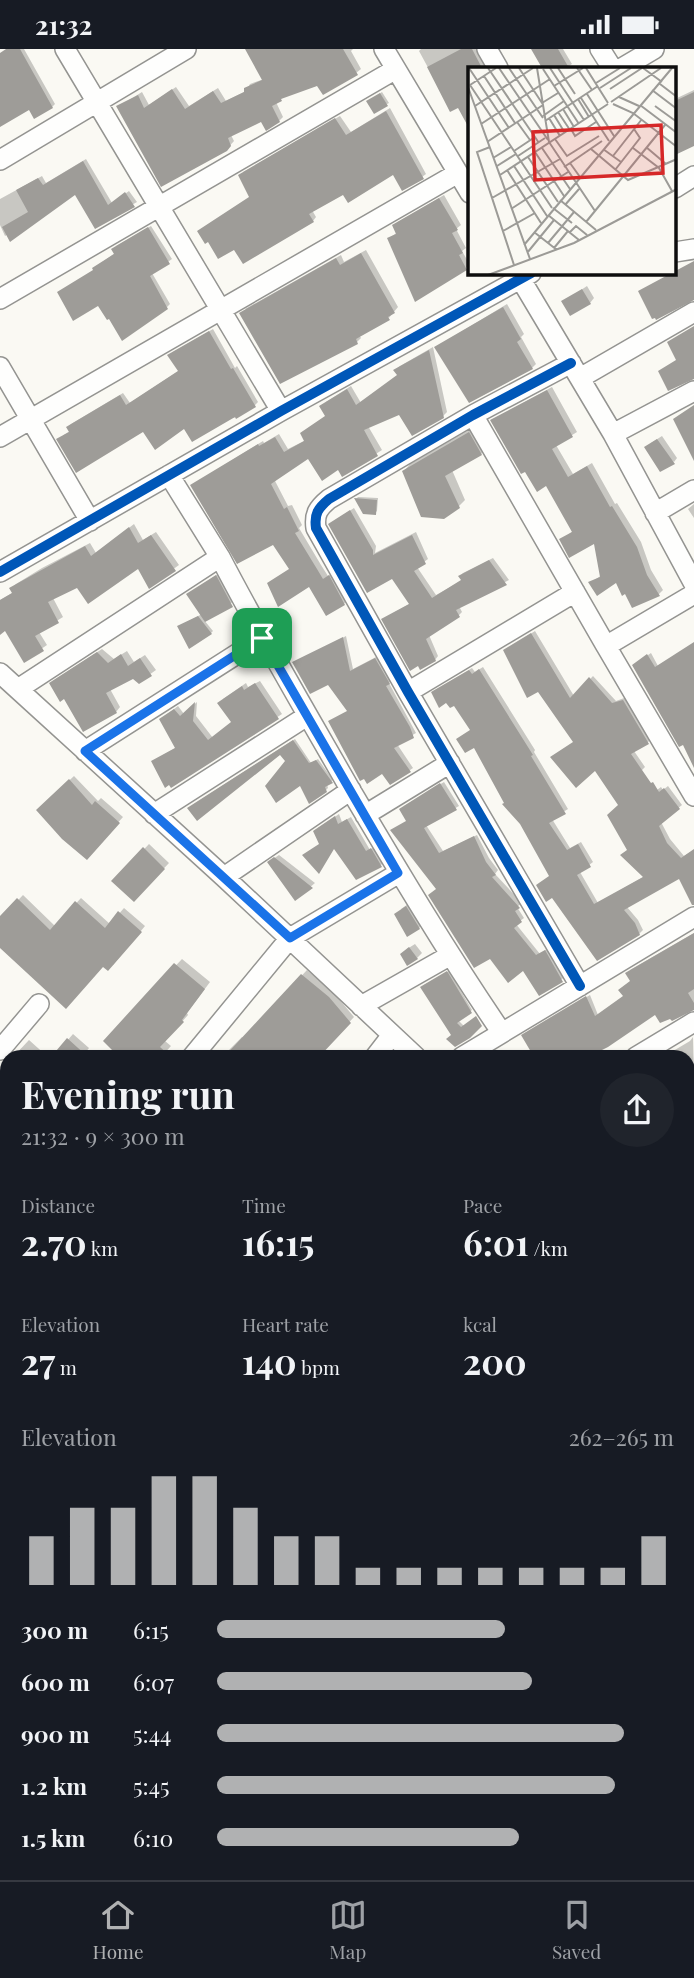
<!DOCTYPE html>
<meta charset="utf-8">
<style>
body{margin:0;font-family:"Playfair Display",serif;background:#20242c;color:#f1f3f6;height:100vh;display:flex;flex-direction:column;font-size:26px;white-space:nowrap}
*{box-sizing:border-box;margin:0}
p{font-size:23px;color:#9ea1a6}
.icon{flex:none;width:38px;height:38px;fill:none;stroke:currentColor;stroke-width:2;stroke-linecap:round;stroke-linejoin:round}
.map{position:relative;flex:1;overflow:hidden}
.sheet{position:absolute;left:0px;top:1001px;width:695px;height:831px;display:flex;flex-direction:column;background:#171b24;border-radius:21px 21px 0 0;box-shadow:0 2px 5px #0004}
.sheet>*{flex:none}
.pin{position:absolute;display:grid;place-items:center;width:60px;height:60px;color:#fff;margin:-30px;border-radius:14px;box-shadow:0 4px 10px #0006}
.round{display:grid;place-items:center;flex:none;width:74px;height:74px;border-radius:37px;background:#20242c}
.headline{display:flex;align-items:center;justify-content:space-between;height:119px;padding:0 21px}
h1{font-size:38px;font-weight:700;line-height:52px}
.metrics{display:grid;grid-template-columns:repeat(3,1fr);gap:10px;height:119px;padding:7px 21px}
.metrics div{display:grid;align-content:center}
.metrics b{font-size:35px;font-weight:700}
.metrics small{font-size:19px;font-weight:400}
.metrics p{font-size:19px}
.chart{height:196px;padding:14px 21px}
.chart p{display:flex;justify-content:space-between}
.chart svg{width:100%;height:126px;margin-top:7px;stroke:#b0b1b2;stroke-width:6}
ul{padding:0 21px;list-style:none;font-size:23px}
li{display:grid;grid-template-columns:112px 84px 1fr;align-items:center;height:52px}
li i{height:18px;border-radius:9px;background:#b0b1b2}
.status{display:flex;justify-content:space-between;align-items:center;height:49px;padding:0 35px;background:#171b24;direction:ltr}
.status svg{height:19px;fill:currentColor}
.dock{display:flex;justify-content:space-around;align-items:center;height:98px;border-top:2px solid #363941;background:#171b24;font-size:19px;color:#9ea1a6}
.dock a{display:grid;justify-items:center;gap:4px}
.dock .active{color:#b0b1b2}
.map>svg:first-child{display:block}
</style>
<div class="status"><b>21:32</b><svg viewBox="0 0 49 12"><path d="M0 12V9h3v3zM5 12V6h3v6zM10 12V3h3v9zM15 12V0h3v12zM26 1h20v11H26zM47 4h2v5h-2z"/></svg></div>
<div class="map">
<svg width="694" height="1831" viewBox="0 0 694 1831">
<rect width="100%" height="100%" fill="#faf9f3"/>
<path fill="#0003" d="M7 0H24L55 55 52 58 30 59 0 76V5Z
M247 0H353L351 2 361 20 356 24 285 47 276 53 283 68 279 72 262 71 231 86 234 92 226 101 118 58 142 43 149 56 176 38 189 57 218 39 226 52 246 42 250 35 264 30Z
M421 0H480L492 19H470V77L458 57 451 61 419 2Z
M533 0H563L572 15 566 19H544Z
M694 41V95L675 106V50Z
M382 43 389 54 387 55 370 51Z
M390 59 426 125 422 128 394 124 344 144 312 161 316 168 313 172 250 148 243 123 340 67 351 83Z
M86 110 112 154 129 142 137 153 95 177 76 143 5 187 0 176V150L42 127 46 134Z
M444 146 461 176 456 180 466 199 462 202 470 216 416 250 389 189 398 183V173Z
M151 177 172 210 152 224 170 255 167 258 94 219 115 204 116 197Z
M366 201 398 258 388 270 359 286 361 289 357 293 245 260 341 206 344 213Z
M587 237 594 249 590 254 563 253Z
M507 255 524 285 521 288 536 315 532 319 436 298Z
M213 280 235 319 237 317 258 353 255 356 237 368 185 378 62 387 70 382 68 378 71 375 123 344 130 354 180 321 173 303Z
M433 298 447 363 442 368 400 364 368 377 382 401 343 426 339 419 309 408 274 430 288 457 292 456 302 476 299 479 321 516 328 527 333 524 348 550 344 555 310 536 291 519 274 493 192 436 263 392 264 394 279 385 288 400 306 391 327 366 326 353 351 337 361 354 399 326 395 321 400 317Z
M552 338 577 383 556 396 573 425 592 414 615 455 617 454 641 493 651 521 663 541 659 545 633 556 617 532 590 534 602 526 595 493 561 491 573 482 547 435 492 371Z
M476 377 488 398 481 405 452 421 465 451 458 458 404 422 410 415Z
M662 387 677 409 674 413 651 394Z
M358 448 378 449 377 462 375 464 356 450Z
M694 455V469L688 460Z
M354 459 376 497 375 504 416 483 428 510 417 518 436 546 463 531 460 527 463 524 493 509 509 531 459 557 462 563 459 566 429 586 438 607 435 611 383 570 411 554 392 528 334 472Z
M134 475 143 491 156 483 179 516 150 537 139 517 77 537 53 549 63 568 39 583 47 596 25 611 6 580 0 578V551L14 543 12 539 16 535 42 519 90 494 96 504Z
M221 523 236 551 204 571 213 582 211 584 181 576 202 565 188 545Z
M535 582 574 647 593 627 616 652 627 648 651 691 634 702 645 718 642 721 646 749 661 738 663 741 668 737 682 756 661 773 670 790 684 807 694 801V823L680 827 627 858 638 871 643 881 639 885 552 847 551 827 521 774 506 753 472 681 454 655 437 640 472 619 475 623 483 618 535 701 534 703 568 760 552 770 570 799 581 793 593 813 580 823 598 854 645 827 629 801 620 756 539 640 505 601Z
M346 587 353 620 378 607 392 631 389 634 416 684 397 695 413 719 391 734 348 661 328 634 294 614Z
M694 594V680L636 614 651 604 658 617Z
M102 600 114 610 127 602 134 613 145 606 156 621 139 633 133 628 110 640 120 658 116 663 65 648 56 630Z
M260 632 282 665 172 737 153 712 177 698 161 670 178 657 184 665 197 653 196 667 213 689 233 673 223 650 246 634 248 638Z
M295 690 311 714 318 710 333 731 327 735 328 739 326 741 280 704 191 757Z
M74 727 98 752 101 749 123 768 91 804 38 761Z
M444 733 459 757 426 776 443 802 477 786 489 809 498 821 495 825 522 854 517 858 524 869 516 875 540 905 548 899 565 928 539 945 524 919 438 840 404 757Z
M339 765 342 773 351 768 370 801 375 797 384 813 381 816 321 794 318 779Z
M149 795 169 814 134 851 114 832Z
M279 806 315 834 296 850 273 810Z
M23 846 55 877 81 849 110 875 124 859 145 877 113 916 0 899V870Z
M411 853 424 874 419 879 401 860Z
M694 884V960L656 963 586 1008H526L533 1002 527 984 590 946 598 966 625 947 632 931 630 921Z
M415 895 422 904 417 909 407 900Z
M182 910 210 933 187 964 188 966 165 992 171 997 161 1008H122L105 992Z
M307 921 334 944 354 968 317 1008H222L242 988 243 989Z
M449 922 472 961 458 971 472 985 453 986 424 936Z
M73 985 89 999 82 1008H53Z
M693 988 694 1028 688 1031V1008H663L690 992Z
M29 991 48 1008H13Z
M494 1004 499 1008H487Z
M7 1014V1074L0 1067V1022Z
M694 1096V1156L688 1160V1099Z
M7 1100V1165L0 1159V1106Z
M694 1200V1214L688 1205Z
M0 1290 7 1296V1314L0 1322Z
M7 1363V1380L0 1374Z
M0 1454 7 1461V1540L0 1529Z
M688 1566 694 1572V1619L688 1613Z
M694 1722V1831H647L645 1825H688V1728Z
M42 1825H91L94 1831H36Z
M229 1825H354V1831H223Z
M398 1825H413L419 1831H392Z
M598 1825H625L630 1831H592Z"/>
<path fill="#9e9c98" d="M6 0H20L53 59 34 70 29 61 0 78V4Z
M245 0H343L358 26 323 46 317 37 281 50 282 52 272 57 280 73 266 82 261 73 228 89 231 97 227 102 161 138 116 57 138 46 144 59 172 40 185 60 213 42 221 54 244 43V39L262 31Z
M461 0H472L482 19H470V81L458 59 450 63 427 18Z
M531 0H558L569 19H542Z
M694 43V97L675 106V52Z
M380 44 388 57 374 65 366 52Z
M386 62 424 130 402 142 393 126 348 154 343 146 309 165 314 173 243 215 234 201 218 210 208 193 205 195 197 182 249 148 238 126 335 69 346 86Z
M83 112 108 156 125 143 135 158 95 180 75 146 10 193 2 178 28 163 16 141 38 129 43 136Z
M439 149 458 181 452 184 463 204 459 206 467 221 415 253 387 189 396 185 392 176Z
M148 178 170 215 150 227 168 260 122 292 109 270 107 271 98 257 73 272 57 243 93 221 92 219 114 205 111 200Z
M361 204 395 264 388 268 390 271 356 290 358 295 280 335 239 264 336 209 340 216Z
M694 212V251L656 271 655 269 652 270 638 242Z
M582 240 591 255 570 267 561 252Z
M503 258 521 290 517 293 533 320 469 354 434 298Z
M694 277V330L668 342 658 322 676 311 667 293Z
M209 282 231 320 233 319 256 358 236 370 235 368 192 393 184 380 155 401 143 383 76 424 56 390 69 383 66 378 120 346 126 356 178 322 167 306Z
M429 301 444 369 412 387 399 366 364 381 378 407 342 428 338 421 322 432 308 410 271 435 284 460 287 458 299 482 295 484 317 520 323 530 329 526 345 556 326 567 309 538 278 558 267 534 289 520 273 496 237 515 190 436 258 395 259 397 275 388 284 403 304 392 300 384 325 367 319 357 347 340 356 356 397 326 393 321Z
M547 341 573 388 552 400 568 428 587 417 610 458 612 457 637 498 647 526 660 547 632 559 625 545 622 547 616 534 597 547 588 533 600 528 594 495 569 509 559 490 572 483 546 437 537 443 525 423 521 425 490 371Z
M694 356V412L673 370Z
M469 383 482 406 445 427 460 459 444 470 421 468 402 422Z
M657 390 675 415 660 423 644 398Z
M354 449 377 451 376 466 363 465Z
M350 461 373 501V506L412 486 426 515 414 522 432 549 461 531 458 527 489 511 507 536 456 561 460 568 426 590 436 612 420 621 418 617 410 622 381 570 409 555 392 530 367 544 328 475Z
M129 478 138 494 151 486 176 522 149 540 138 520 88 555 77 539 48 553 59 574 35 587 44 602 24 614 5 582 0 586V551L12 544 9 539 85 497 91 507Z
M216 526 233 558 205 573 186 545Z
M198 567 212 585 189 600 177 577Z
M531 584 570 649 589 628 612 654 623 651 649 695 631 705 651 734 653 733 659 743 664 739 680 760 659 777 667 794 681 809 694 800V856H692L679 830 624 861 635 874 640 886 597 912 552 849 546 853 536 836 549 827 520 775 502 755 504 754 474 699 465 704 456 690 470 681 454 657 450 659 446 654 439 659 431 643 469 621 472 625 479 620 533 706 531 707 566 765 549 774 567 801 578 795 591 818 577 826 594 855 643 828 620 806 627 801 607 766 618 756 595 722 576 739 550 708 573 693 538 643 527 649 503 601Z
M343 588 350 622 375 609 390 635 386 637 410 678 414 689 394 699 411 723 390 736 382 725 367 735 364 730 360 732 328 672 347 662 328 636 310 645 292 613Z
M694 593V719L683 696 679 698 632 616 647 605 655 618Z
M97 603 108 614 121 605 128 617 140 609 152 627 139 635 133 630 106 644 117 664 83 683 64 650 60 653 49 634Z
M255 634 279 670 171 739 169 736 165 739 151 712 175 699 159 670 174 660 180 667 195 653 193 672 208 691 231 673 217 654 242 637 244 641Z
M293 691 309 714 316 711 333 734 325 738 327 743 309 755 300 737 276 754 265 737 285 712 280 706 197 772 187 759Z
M69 730 92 756 95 752 120 774 87 811 62 790 36 761Z
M440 734 457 761 424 779 439 804 474 787 486 813 496 826 492 828 520 859 515 862 522 873 514 879 536 906 545 901 563 933 539 947 523 922 508 934 490 910 474 919 428 846 436 840 390 781 406 772 399 760Z
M335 767 338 775 347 770 366 802 371 799 382 818 356 831 334 800 319 825 302 806 319 795 313 782Z
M143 798 165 820 134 853 111 832Z
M274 808 313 839 295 852 267 813Z
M17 849 50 881 75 852 105 879 118 862 142 883 108 922 103 918 66 960 0 899V867Z
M406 857 420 880 407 888 394 865Z
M694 884V940L688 944 694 954V961L672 972 670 970 660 974 655 966 608 998 588 1008H534L521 986 586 947 595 967 623 947 618 941 630 932 625 924Z
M409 898 418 910 407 917 400 905Z
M174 914 205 940 182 971 184 973 160 998 171 1008H119L103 992Z
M447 922 472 964 457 974 461 978 476 967 482 977 470 989 455 998 446 990 451 986 420 938Z
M301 925 329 948 351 974 319 1008H224Z
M67 989 88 1008H51Z"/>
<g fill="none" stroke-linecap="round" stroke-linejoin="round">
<g stroke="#949491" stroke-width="22">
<path id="minor" d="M65 0 281 362
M384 0 470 144
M487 0 498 19
M600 0 612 19
M622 19 654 0
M0 111 186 0
M675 139 694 127
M675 203 694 200
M517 224 613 385 694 535
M0 250 396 20
M571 314 473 366 329 450C318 459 314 465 316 479L408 643 580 937
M0 318 90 472
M580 329 694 263
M473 366 606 597
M613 385 694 342
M0 388 458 124
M655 464 694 441
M220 508C261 587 306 663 350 740 399 823 448 905 502 984
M0 523 281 362 531 224
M694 545 606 597 694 747
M0 624 224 828 416 1008
M18 640 220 508 169 426
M408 643 575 543
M85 702 262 589
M154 765 307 667
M365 766 450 714
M224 828 351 741
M361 957 449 907
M0 1001 39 955
M192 1008 290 889 399 824
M375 1008 392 986
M462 1008 694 868
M636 1008 694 973
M688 1086 694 1083
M688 1189 694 1185
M0 1237 7 1229
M0 1259 7 1266
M688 1260 694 1266
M0 1435 7 1427
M688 1478 694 1484
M0 1602 7 1617
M688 1691 694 1684
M0 1819 7 1815
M101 1825 104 1831
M417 1825 424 1831
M628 1825 634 1831
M188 1831 193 1825
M359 1831 363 1825
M561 1831 566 1825"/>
</g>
<use href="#minor" stroke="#fefefd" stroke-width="19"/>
<g stroke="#fff" stroke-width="15">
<path id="cycleway" d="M571 314 473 366 329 450C318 459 314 465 316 479L408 643 580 937
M0 523 281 362 531 224"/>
</g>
<use href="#cycleway" stroke="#0057b8" stroke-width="10"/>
</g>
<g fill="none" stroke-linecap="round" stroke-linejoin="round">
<g stroke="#fff" stroke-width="14">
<path id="route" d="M262 589 398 824 290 889 85 702Z"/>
</g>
<use href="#route" stroke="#1a73e8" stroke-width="9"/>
</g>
<g transform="translate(468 18)">
<rect width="208" height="208" fill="#faf9f3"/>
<path fill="none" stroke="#9c9b97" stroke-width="2" d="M1 1 41 61M20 1 71 76M31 1 80 73M41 1 75 51M51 1 74 36 90 26M69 1 81 75 127 144M82 1 116 53M90 1 107 27M109 1 124 23M118 1 140 36M175 1 194 15M75 2 111 57M16 9 47 56M128 16 152 1M192 17 209 30M2 18 84 141M2 18 28 1M86 19 115 1M0 20 62 192M132 21 163 1M142 22 174 1M184 23 209 42M119 27 146 69M151 30 171 39M113 31 141 74M110 32 121 50M143 35 193 1M145 37 165 46 209 80M172 38 209 66M7 39 65 1M187 39 209 55M95 42 106 60M90 45 102 63M86 48 97 66M75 49 96 34M81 51 92 69M77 54 130 19M49 55 62 73M13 57 82 12M103 62 107 69 128 55M87 72 99 89 131 69M19 75 75 38M22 80 9 85 46 198M178 80 198 97M74 81 102 122M165 81 191 101 204 124M123 82 160 113 209 92M135 82 153 95M46 84 67 70M67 85 96 129M50 89 77 71M145 89 174 52M60 90 90 135M25 91 43 80M102 96 134 74M29 99 48 87M46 99 79 149M96 100 102 96 112 110M39 103 73 156M147 103 172 71 166 62M32 108 140 37M24 131 92 92M92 133 128 163M97 138 111 122M85 141 104 156M43 142 100 105M80 148 111 173M118 155 197 58M35 164 67 146M66 165 89 183M102 165 108 159 119 168M80 176 106 145M56 178 204 1M86 181 100 164M59 186 86 153M20 208 106 176 209 122"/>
<path fill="#d62828" fill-opacity="0.15" stroke="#d62828" stroke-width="3.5" d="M193 58 195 106 67 113 65 65Z"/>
<rect width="208" height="208" fill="none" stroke="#0e0e0e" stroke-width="3.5"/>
</g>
</svg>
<div class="pin" style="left:262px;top:589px;background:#1e9e55"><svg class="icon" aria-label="arrive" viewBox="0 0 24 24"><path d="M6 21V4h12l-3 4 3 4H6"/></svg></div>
<section class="sheet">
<div class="headline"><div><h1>Evening run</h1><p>21:32 · 9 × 300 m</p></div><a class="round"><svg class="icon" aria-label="share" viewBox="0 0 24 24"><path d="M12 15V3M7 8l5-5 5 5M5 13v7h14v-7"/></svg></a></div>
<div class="metrics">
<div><p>Distance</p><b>2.70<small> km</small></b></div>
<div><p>Time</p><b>16:15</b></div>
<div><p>Pace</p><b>6:01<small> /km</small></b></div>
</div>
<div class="metrics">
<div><p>Elevation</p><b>27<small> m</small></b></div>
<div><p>Heart rate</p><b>140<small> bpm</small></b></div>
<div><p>kcal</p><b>200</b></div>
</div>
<div class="chart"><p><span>Elevation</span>262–265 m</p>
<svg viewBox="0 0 160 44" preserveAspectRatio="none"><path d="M5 44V27M15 44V17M25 44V17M35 44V6M45 44V6M55 44V17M65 44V27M75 44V27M85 44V38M95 44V38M105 44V38M115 44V38M125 44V38M135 44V38M145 44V38M155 44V27"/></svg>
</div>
<ul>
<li><b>300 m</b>6:15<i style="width:63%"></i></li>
<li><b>600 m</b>6:07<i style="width:69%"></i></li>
<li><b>900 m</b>5:44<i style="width:89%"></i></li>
<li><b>1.2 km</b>5:45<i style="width:87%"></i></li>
<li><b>1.5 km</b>6:10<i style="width:66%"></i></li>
</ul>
</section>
</div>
<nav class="dock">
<a class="active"><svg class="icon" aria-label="home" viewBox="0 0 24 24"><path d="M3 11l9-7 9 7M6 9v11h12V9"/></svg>Home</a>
<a><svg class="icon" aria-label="map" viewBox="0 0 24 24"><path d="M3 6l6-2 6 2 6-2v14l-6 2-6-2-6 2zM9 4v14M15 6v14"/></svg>Map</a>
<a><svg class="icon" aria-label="saved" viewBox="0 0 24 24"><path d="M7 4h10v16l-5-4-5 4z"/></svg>Saved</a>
</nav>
